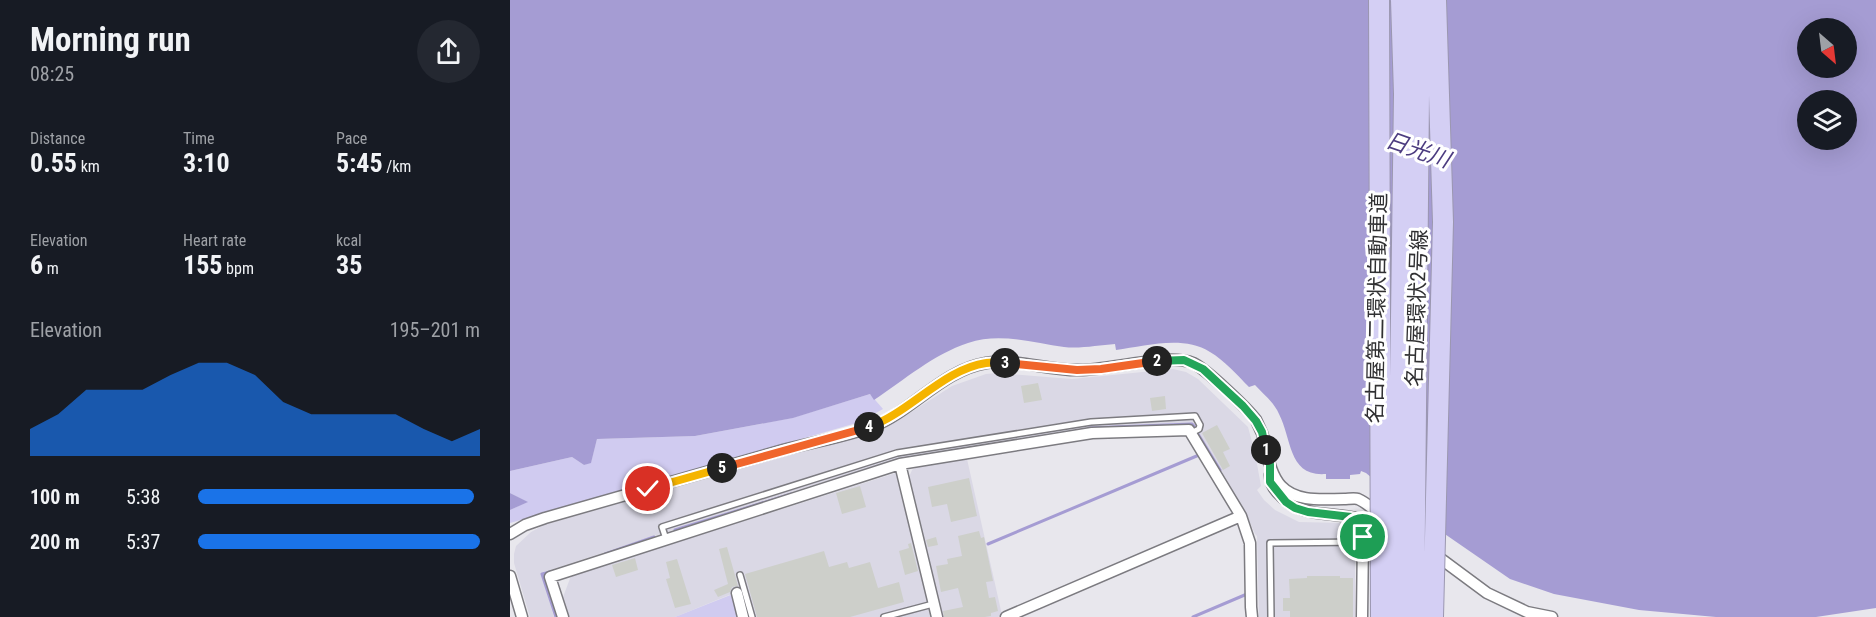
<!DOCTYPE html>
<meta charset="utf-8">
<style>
body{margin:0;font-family:"Roboto Condensed","Noto Sans JP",sans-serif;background:#242831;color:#f1f3f6;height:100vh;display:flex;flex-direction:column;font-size:22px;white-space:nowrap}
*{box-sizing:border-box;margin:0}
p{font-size:20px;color:#9ea1a6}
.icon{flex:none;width:33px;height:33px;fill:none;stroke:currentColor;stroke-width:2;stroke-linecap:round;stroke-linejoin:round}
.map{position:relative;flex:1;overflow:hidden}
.sheet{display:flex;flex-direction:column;background:#171b24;width:510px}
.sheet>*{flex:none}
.needle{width:39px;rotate:152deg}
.buttons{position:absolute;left:1287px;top:18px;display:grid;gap:12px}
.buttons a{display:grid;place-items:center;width:60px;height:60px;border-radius:50%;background:#171b24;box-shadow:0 6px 24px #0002;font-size:30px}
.pin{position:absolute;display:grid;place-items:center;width:51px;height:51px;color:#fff;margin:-26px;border:3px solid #fff;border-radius:50%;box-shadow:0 2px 6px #0007}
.km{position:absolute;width:30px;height:30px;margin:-15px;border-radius:50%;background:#222;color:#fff;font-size:16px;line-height:30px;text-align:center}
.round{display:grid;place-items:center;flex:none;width:63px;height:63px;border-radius:32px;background:#242831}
.summary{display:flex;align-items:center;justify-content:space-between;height:102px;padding:0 30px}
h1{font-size:33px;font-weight:700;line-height:45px}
.stats{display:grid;grid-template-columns:repeat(3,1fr);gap:9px;height:102px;padding:6px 30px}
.stats div{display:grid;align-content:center}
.stats b{font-size:26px;font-weight:700}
.stats small{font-size:16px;font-weight:400}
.stats p{font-size:16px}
.chart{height:168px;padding:12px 30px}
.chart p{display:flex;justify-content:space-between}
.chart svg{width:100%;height:108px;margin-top:6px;fill:#1a73e8;opacity:.7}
ul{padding:0 30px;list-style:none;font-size:20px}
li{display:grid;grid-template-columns:96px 72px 1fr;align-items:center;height:45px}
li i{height:15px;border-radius:8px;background:#1a73e8}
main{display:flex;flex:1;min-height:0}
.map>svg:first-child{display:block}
</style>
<main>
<section class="sheet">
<div class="summary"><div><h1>Morning run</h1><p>08:25</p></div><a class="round"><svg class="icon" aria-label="share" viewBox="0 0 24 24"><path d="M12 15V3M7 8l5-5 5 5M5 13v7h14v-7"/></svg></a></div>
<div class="stats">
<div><p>Distance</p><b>0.55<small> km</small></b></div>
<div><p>Time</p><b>3:10</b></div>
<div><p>Pace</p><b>5:45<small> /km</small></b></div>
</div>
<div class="stats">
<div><p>Elevation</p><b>6<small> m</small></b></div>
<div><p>Heart rate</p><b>155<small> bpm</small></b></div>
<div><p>kcal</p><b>35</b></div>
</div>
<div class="chart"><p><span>Elevation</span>195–201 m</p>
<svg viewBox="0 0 160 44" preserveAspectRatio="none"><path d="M0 44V33L10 27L20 17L30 17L40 17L50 11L60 6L70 6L80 11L90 22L100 27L110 27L120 27L130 27L140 33L150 38L160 33V44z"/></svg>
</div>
<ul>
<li><b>100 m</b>5:38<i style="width:98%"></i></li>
<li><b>200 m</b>5:37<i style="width:100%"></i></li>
</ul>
</section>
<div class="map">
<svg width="1366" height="617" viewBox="0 0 1366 617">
<rect width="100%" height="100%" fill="#e8e7ed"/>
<path fill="#dad8e5" d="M663 369 676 372 688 379 738 427 745 453 751 486 747 490 754 500 765 510 789 522 833 523 843 528 845 534V617H749L747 536 745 534 735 511 683 423 582 427 402 456 376 462 215 513 31 573 44 617H20L4 563V554L6 546 21 532 34 525 279 455 366 432 389 420 442 386 476 374 487 373 562 379Z
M457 459 492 615 488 617H432L401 489 399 477 402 470 407 467Z
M386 473 422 617H236L229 591 165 617H59L53 597 61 576Z"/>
<path fill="#d0cbf0" d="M360 394 373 409 350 422 0 523V510L17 502 0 493V471L62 457 74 465 81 462 87 439 185 436 282 418Z
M223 594 229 617H165Z"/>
<path fill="#a59cd3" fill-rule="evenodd" d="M0 0H1366V608L1306 617H1206L1129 610 1044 594 1000 579 900 510 856 473 851 471 850 474 840 475V479H816V474C778 477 782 439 769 414 764 402 753 394 745 385L739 387C727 375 714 360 700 352 673 335 636 346 606 350L605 344C589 345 570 349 554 347 523 343 490 332 458 343 424 354 394 380 364 400L360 394 283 418 185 436 87 439 81 463 74 465 62 457 0 471ZM1298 28H1336V68H1298ZM1298 100H1336V140H1298Z
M0 493 18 502 0 510Z"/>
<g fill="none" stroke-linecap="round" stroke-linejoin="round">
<path stroke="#a59cd3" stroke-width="3" d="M579 428 682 424 684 426
M688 434 710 470
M165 530 281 494
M478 544 689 455
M95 554 144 537
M40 572 32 574 46 617
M683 617 737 594"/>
</g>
<path fill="#cdcfca" d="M528 383 532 400 514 403 511 386Z
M655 396 656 409 642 411 640 398Z
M707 425 720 449 713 452 720 466 713 470 692 433Z
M459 478 467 516 441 522 437 504 422 507 418 487Z
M350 486 356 507 332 514 326 493Z
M469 531 471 538 474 537 483 581 476 582 479 598 485 597 488 611 481 613V616L475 617H434L433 611 453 607 448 588 431 592 426 566 438 564 437 559 452 556 448 536Z
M426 537 428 545 418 547 416 540Z
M401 543 408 571 395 575 389 551 399 548 398 544Z
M217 547 228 586 222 587 220 592 208 597 204 590 218 584 209 549Z
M314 551 319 567 337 562 339 568 360 562 368 588 389 582 394 602 340 617H247L235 574Z
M125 558 128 570 106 577 102 565Z
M167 559 181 604 165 608 156 579 160 578 156 562Z
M797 576H830V578H843V617H780V611H773V598H780L779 579 797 578Z"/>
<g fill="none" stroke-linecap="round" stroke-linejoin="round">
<g stroke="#7c7b80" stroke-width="8">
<path id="lane" d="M156 539 152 527 387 453 581 422 685 416 690 425 689 429 681 433
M230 575 242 617
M374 617 423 604
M761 617 760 543 853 542"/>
</g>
<g stroke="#7c7b80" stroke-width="13">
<path id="street" d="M390 464 427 617
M760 475C760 484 764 490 771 496 792 519 821 511 849 519L852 528 853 537 852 617
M731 516 740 543 741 607 742 617
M0 534 15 525 35 518C114 496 193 473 273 450 303 442 335 437 364 426 403 410 433 370 476 363 507 358 539 371 570 370 600 370 658 353 683 363 696 369 737 408 746 420 748 424 750 429 752 433 758 451 758 471 771 486 787 503 814 499 834 499 838 499 845 498 848 499 856 502 865 511 872 516
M923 553 977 593 1017 612 1042 617
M0 576 12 617
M227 593 233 617
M53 617 40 577 390 464 582 433 679 430 731 516 496 617"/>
</g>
<use href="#lane" stroke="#fff" stroke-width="5"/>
<use href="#street" stroke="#fff" stroke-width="10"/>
<g stroke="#9b97b0" stroke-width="22" stroke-linecap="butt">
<path id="highway-bridge" d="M869 0 871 617
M887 617 894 94 891 0
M904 617 909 95 906 0
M923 617 933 222 926 0"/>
</g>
<use href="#highway-bridge" stroke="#d4cff4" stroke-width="20"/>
</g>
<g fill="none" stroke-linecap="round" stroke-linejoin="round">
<g stroke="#fff" stroke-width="12">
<path id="split-1" d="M756 450 760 464V482L776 502 785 508 798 512 841 517 849 519 852 528 853 537"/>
</g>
<g stroke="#fff" stroke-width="12">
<path id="split-2" d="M647 361 674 360 693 369 733 406 746 421 752 432 756 450"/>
</g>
<g stroke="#fff" stroke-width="12">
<path id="split-3" d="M495 363 567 370 591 369 647 361"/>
</g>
<g stroke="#fff" stroke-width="12">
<path id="split-4" d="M359 427C399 413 434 369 476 363 482 362 489 363 495 363"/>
</g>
<g stroke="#fff" stroke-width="12">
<path id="split-5" d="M212 468 359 427"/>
</g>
<g stroke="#fff" stroke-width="12">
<path id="split-6" d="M138 489 212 468"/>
</g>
<use href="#split-1" stroke="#22a559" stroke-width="8"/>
<use href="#split-2" stroke="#22a559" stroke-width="8"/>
<use href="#split-3" stroke="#f0652b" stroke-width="8"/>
<use href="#split-4" stroke="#f5b400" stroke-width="8"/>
<use href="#split-5" stroke="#f0652b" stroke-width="8"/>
<use href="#split-6" stroke="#f5b400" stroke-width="8"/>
</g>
<g text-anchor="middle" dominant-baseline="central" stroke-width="6" stroke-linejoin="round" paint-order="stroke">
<g font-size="21" fill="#303032" stroke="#fff">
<text transform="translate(867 308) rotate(-89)">名古屋第二環状自動車道</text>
<text transform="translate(907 308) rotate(-88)">名古屋環状2号線</text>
</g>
<g font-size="22" font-style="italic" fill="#4c3c80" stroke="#fff">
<text transform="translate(908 150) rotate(19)">日光川</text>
</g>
</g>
</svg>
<div class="buttons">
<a><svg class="needle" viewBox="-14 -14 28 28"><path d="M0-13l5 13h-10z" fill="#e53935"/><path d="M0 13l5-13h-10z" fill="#9ea1a6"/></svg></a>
<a><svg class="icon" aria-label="layers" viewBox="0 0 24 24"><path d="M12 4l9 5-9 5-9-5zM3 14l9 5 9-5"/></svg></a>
</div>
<div class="pin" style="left:853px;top:537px;background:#1e9e55"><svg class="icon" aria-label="arrive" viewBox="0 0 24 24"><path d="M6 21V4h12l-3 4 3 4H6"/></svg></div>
<div class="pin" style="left:138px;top:489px;background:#d93025"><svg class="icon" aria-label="check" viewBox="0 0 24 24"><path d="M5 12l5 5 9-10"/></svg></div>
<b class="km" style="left:756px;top:450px">1</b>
<b class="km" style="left:647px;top:361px">2</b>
<b class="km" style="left:495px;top:363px">3</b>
<b class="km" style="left:359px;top:427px">4</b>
<b class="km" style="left:212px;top:468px">5</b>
</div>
</main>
